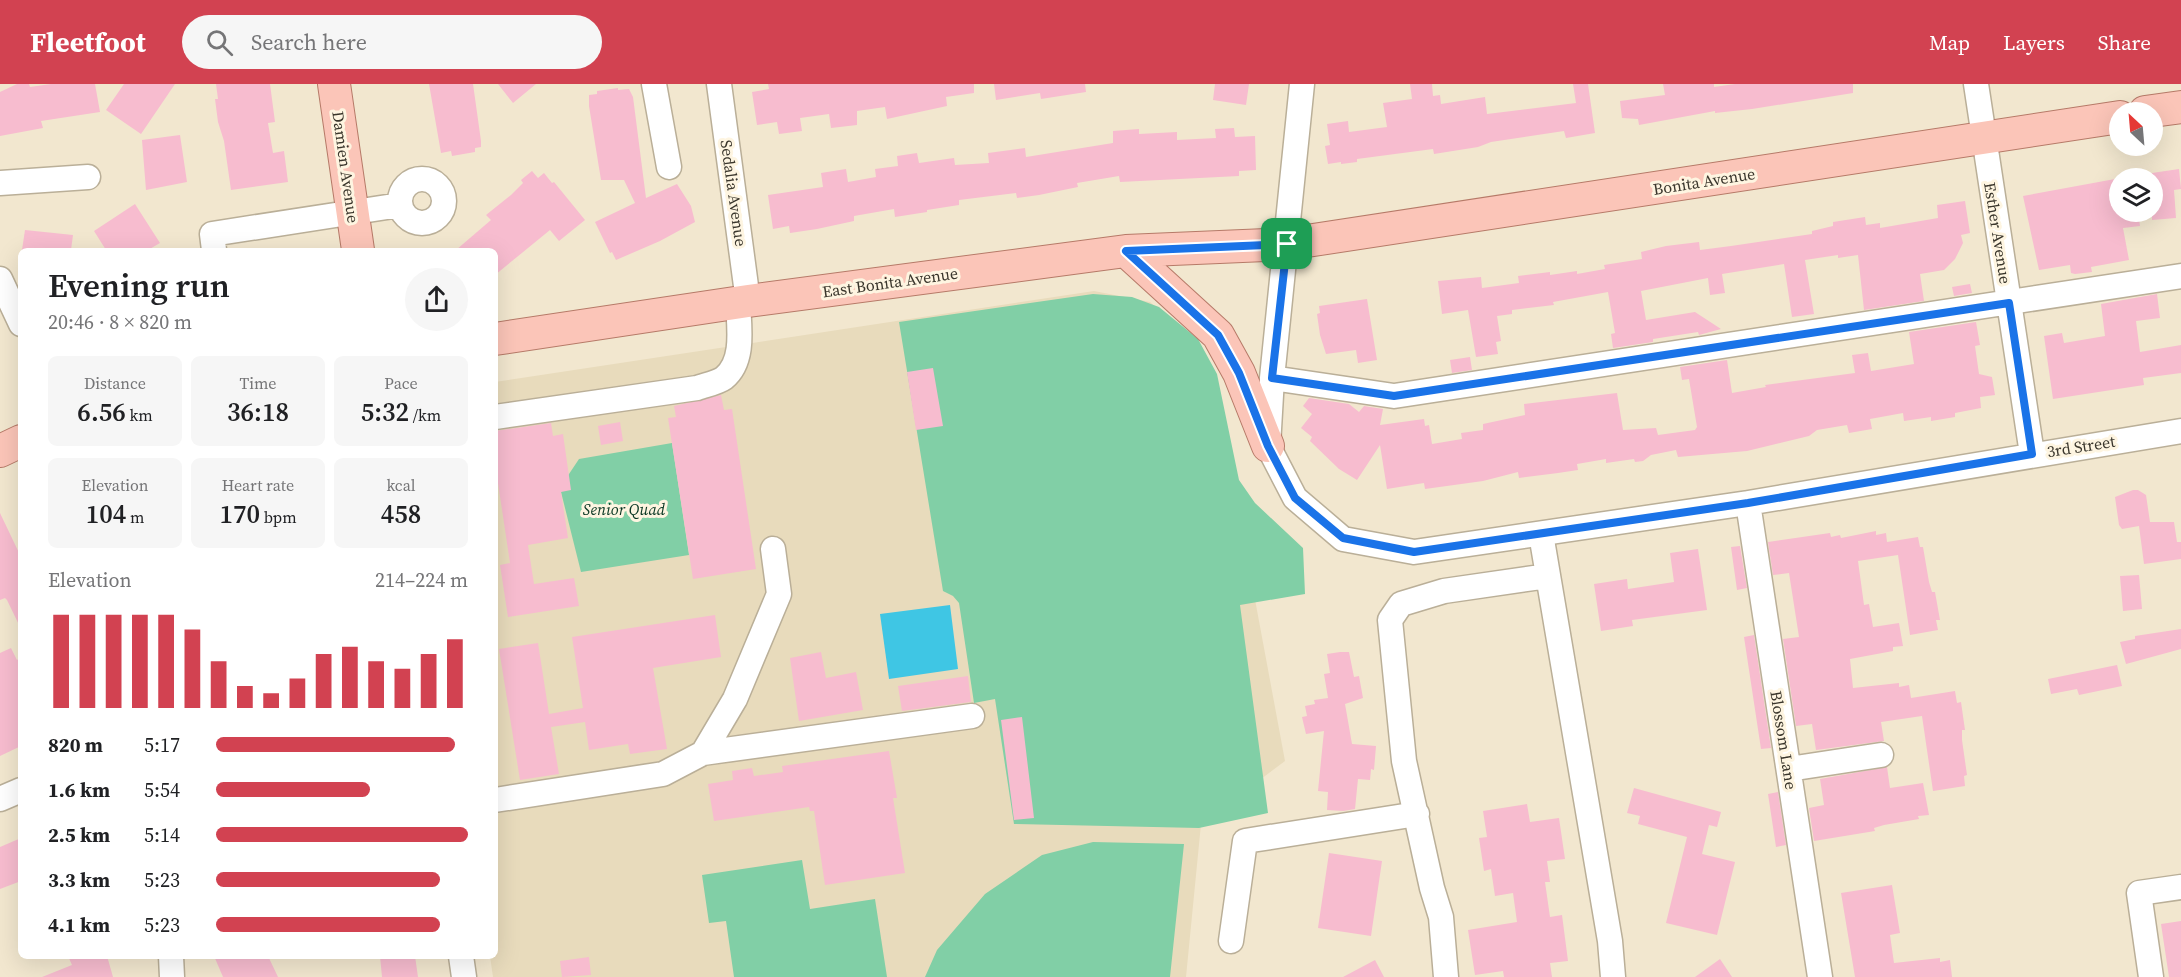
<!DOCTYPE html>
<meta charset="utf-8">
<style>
body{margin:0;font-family:"Source Serif 4",serif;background:#f6f6f6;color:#202124;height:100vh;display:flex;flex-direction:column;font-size:22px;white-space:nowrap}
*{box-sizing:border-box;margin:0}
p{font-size:20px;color:#757577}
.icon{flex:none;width:33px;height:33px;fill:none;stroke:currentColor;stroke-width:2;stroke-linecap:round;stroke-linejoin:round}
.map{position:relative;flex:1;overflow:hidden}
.panel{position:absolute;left:18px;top:164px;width:480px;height:711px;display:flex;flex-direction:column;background:#fff;border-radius:9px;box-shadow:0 6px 24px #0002}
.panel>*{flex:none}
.needle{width:39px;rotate:334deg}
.controls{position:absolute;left:2109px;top:18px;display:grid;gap:12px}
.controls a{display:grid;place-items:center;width:54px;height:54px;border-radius:50%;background:#fff;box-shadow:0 6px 24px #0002;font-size:30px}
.pin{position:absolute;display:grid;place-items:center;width:51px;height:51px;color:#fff;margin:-26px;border-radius:12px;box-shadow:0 3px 9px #0006}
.round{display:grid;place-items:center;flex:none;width:63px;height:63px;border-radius:32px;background:#f6f6f6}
.head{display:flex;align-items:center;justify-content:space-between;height:102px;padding:0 30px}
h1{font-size:33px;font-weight:600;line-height:45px}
.metrics{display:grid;grid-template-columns:repeat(3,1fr);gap:9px;height:102px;padding:6px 30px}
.metrics div{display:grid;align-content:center;border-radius:9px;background:#f6f6f6;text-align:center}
.metrics b{font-size:26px;font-weight:600}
.metrics small{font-size:16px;font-weight:400}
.metrics p{font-size:16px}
.chart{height:168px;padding:12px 30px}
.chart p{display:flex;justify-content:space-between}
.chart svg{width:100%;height:108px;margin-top:6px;stroke:#d24251;stroke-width:6}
ul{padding:0 30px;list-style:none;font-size:20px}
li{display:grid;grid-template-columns:96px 72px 1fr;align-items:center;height:45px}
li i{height:15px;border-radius:8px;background:#d24251}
header{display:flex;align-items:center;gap:36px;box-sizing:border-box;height:84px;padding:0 30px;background:#d24251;color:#fff}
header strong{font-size:28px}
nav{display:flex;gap:33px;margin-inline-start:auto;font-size:21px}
.search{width:420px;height:54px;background:#f6f6f6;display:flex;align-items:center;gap:15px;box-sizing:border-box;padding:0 21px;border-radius:33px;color:#757577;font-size:22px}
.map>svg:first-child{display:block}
</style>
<header>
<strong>Fleetfoot</strong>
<div class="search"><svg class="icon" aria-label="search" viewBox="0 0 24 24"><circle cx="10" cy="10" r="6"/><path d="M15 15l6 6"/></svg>Search here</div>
<nav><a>Map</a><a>Layers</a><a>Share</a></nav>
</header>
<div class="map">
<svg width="2181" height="893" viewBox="0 0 2181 893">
<rect width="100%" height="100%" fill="#f2e7cf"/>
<path fill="#e8dbbc" d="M1094 207 1150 218 1196 259 1215 300 1285 677 1201 740 1186 893H493L490 872H495V298Z"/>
<path fill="#81cfa6" d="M1093 210 1132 213 1159 223 1198 255 1217 290 1239 396 1255 419 1303 464 1305 510 1240 521 1268 729 1199 744 1014 740 995 615 974 619 959 519 953 512 943 507 899 238Z
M672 359 689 471 581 488 561 408 569 390 579 375Z
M1093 758 1184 760 1170 893H925L937 866 985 810 1042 771Z
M802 776 810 825 875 815 887 893H734L726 837 709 839 702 791Z"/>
<path fill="#3fc6e4" d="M950 521 958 585 889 595 880 530Z"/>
<path fill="#f7bccf" d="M17 0H29L30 3 51 0H95L100 28 41 37 43 44 0 52V8Z
M124 0H175L141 50 106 26Z
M216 0H270L275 38 268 39 273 69 284 67 288 98 231 106 224 57 218 38 215 15H218Z
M429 0H473L481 57V63L475 64V68L452 72 451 67 441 69Z
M498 0H536L513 19Z
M768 0H974V9L946 13 947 22 887 35 885 23 857 27V41L831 44 829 30 800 34 802 47 779 50 777 38 757 41 752 8 769 5Z
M994 0H1085L1086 8 1041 15 1040 9 996 16Z
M1215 0H1249L1246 21 1213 16Z
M1410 0H1432L1433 12 1440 11 1441 20 1485 13 1487 30 1576 19 1573 0H1588L1595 49 1566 54 1564 47 1491 58 1478 63 1434 70 1433 65 1357 75V78L1341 80V78L1328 80 1325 62 1330 61 1327 40 1348 37 1349 48 1387 43 1383 19 1412 15Z
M1663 0H1714V3L1735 0H1853V9L1752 25 1715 29V27L1639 41 1638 35 1622 34 1620 17 1665 11Z
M618 4V6L629 5 633 13 646 114 677 100 691 122 695 138 660 157 616 176 612 168 610 169 595 138 635 119 624 96H601L589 22V11L597 10V7Z
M1234 44 1235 53 1255 52 1256 86 1239 87V92L1120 98 1119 92 1077 99 1078 103 1039 111 1017 114 1016 109 959 116V121L927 126V128L895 133 894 125 854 132V137L817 145 790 149 789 142 773 145 768 111 823 103 821 89 846 85 848 98 876 93 875 85 898 82 897 72 917 69 919 79 954 74 955 81 989 79 988 69 1025 64 1026 73 1113 59V47L1139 45V50L1177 48V56L1216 54 1215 45Z
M180 51 187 98 146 106 142 56Z
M2179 85 2181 105 2174 106 2176 134 2152 136V89Z
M532 87 538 94 544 89 552 99 554 98 585 136 559 157 550 146 495 191V166H456L491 136 486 131 511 111 523 99 521 96Z
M2115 95 2116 103 2120 102V128H2138L2140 142 2123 144 2129 176 2091 183 2092 188 2075 190 2071 189 2070 181 2039 186 2023 112Z
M1965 117 1970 149 1961 151 1963 159 1955 175 1944 186 1920 190 1924 217 1864 226 1858 171 1838 174V171L1805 176 1814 230 1792 233 1784 180 1722 190 1725 209 1710 211 1708 194 1641 207 1646 236 1695 228 1721 245 1699 251 1698 248 1653 255V258L1613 264 1611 250 1615 249 1608 208 1553 218 1554 221 1512 226V230L1497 232 1501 257 1496 258 1498 270 1476 273 1468 226 1442 230 1438 197 1481 193 1482 204 1519 199 1518 192 1550 188V191L1577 187V190L1605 185 1604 181 1642 175 1641 168 1666 162 1699 158 1700 166 1731 162 1812 150V147L1833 142V138L1865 133 1866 141 1880 139V144L1938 134 1937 121Z
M135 120 160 159 148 166H106L94 147Z
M25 146 73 151 71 166H22Z
M1970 200 1972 209 1954 212 1952 203Z
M2157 210 2160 234 2136 237 2140 268 2181 261V289L2143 294 2144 301 2053 315 2044 252 2062 249 2064 259 2105 252 2101 220Z
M1367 215 1377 276 1358 279 1356 266 1326 270 1320 251 1317 230 1320 229 1319 222Z
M1976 238 1980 261 1975 262 1979 290 1992 293 1995 311 1980 313 1981 324 1955 329V333L1931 337V333L1904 337 1903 329 1870 335 1872 345 1849 349 1847 341 1817 346 1809 352 1747 367 1678 373 1676 366 1651 371 1643 377 1635 378 1634 375 1606 379V375L1577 380 1578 386 1558 389 1519 394 1518 388 1483 397 1425 405 1424 399 1387 405 1380 361 1357 396 1339 385 1310 357 1312 353 1301 344 1312 330 1303 322 1309 314 1349 320 1359 328 1364 322 1383 325 1380 341 1424 335 1425 342 1429 341 1432 360 1462 355 1461 349 1483 346V340L1525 331 1524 320 1617 309 1623 346 1656 344 1658 351 1695 346 1697 343 1689 295 1682 296 1680 283 1727 276 1732 309 1766 303 1765 301 1855 289 1852 271 1868 269 1871 287 1914 280 1909 248Z
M1470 273 1472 286 1452 289 1450 276Z
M933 284 943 342 916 346 907 288Z
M721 311 724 326 732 325 756 485 693 495 668 334 676 333 674 322Z
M620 338 623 357 601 361 598 342Z
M551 339 553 352 563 350 571 406 561 408 568 454 528 461 534 500 574 494 579 522 508 533 500 481 510 479 495 379V373L497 372 495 347Z
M2133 406H2138L2146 411 2150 438H2174L2177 458H2181V475L2144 480 2139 442 2122 445 2119 441 2115 413Z
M0 429 21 473V545L7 516 5 514 0 516Z
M1876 447V451L1886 449 1887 458 1918 453 1920 463H1923L1929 498 1932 508H1935L1940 536H1936L1938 546 1910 551 1898 471 1858 477 1864 521 1869 520 1873 543 1899 539 1903 562 1893 563V567L1850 575 1853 604 1899 599V603L1909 601 1911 614 1955 607 1957 619 1961 618 1965 646H1962V656L1967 691 1964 692 1965 702 1933 707 1922 632 1881 638 1884 657 1816 666 1812 640 1796 642 1783 555 1799 553 1789 489 1773 491 1768 458 1830 449 1831 453 1840 451 1841 454Z
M1740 462 1747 504 1737 506 1731 463Z
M1698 465 1707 526 1632 536 1633 542 1601 547 1594 500 1627 495 1628 505 1674 498 1670 469Z
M2139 491 2142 525 2123 527 2120 492Z
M715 531 721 573 653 584 667 665 630 670 628 660 589 666 585 638 551 643 559 690 520 696 499 565 538 559 549 630 583 624 572 553Z
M2181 545V565L2126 580 2120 558 2135 555V552Z
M1754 551 1771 664 1761 665 1744 553Z
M11 564 17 576 21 573V662L0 672V569Z
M821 568 826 594 856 588 863 626 799 637 790 574Z
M1340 568H1349L1354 593 1359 592 1363 614 1345 620 1352 660 1376 662 1374 686 1371 685 1370 696 1358 695 1355 725 1343 727 1327 726 1328 708 1318 707 1324 647 1306 650 1302 633 1307 632 1305 622 1315 620 1314 616 1328 614 1324 590 1330 589 1327 570Z
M2117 581 2122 602 2079 611 2077 605 2051 610 2048 595Z
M968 592 971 618 902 627 898 602Z
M1022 633 1034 734 1014 736 1001 636Z
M889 667 897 714H893L905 789 825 801 814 727H810L809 723 714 737 708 700 733 696 732 687 752 684 754 692 783 688 782 682Z
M1887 683 1890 704 1923 699 1929 731 1918 732 1919 735 1884 741 1874 744 1875 747 1814 757 1809 724 1824 721 1820 695Z
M1634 704 1721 728 1717 743 1709 741 1702 770 1735 778 1717 851 1666 839 1687 753 1638 740 1640 732 1627 729Z
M1778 708 1786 761 1776 763 1768 710Z
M1527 720 1530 738 1559 734 1565 775 1547 777 1550 798H1545L1550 833 1562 831 1568 877 1550 879 1552 893H1504L1503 887 1475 891 1468 846 1517 838 1513 809 1495 812 1491 785 1484 787 1479 754 1487 753 1483 727Z
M21 754V797L0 805V763Z
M1329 769 1382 777 1371 852 1318 844Z
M1892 801 1900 849 1890 851 1894 879 1940 874V878L1950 876 1952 893H1855L1841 809Z
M2181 837V893H2169L2161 840Z
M68 872H107L113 893H42L72 881Z
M214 872H268L278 893H223Z
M380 872H415L418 893H382Z
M589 873 591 891 562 893 560 877Z
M1720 875 1732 893H1695Z
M1375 876 1384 893H1343Z"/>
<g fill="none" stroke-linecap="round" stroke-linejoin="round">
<g stroke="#baaf98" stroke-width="27">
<path id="minor" d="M654 0 669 83
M719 0 748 217
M1302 0 1272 294 1268 362 1295 414 1343 455 1414 468 1748 419 2181 347
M1976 0 2032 370
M400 117a22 22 0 1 1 44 0a22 22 0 1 1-44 0Z
M0 99 88 93
M214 166 212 150 400 121
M0 195 21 240
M1272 294 1394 312 2181 192
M495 333 697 304C705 301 717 299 724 294 745 277 739 243 738 219
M1748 419 1820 893
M1541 450 1610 857 1613 893
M703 669 735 615 779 510 773 465
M1789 685 1881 671
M0 715 21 706
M495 716 663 690 703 669 972 632
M1231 857 1245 757 1417 730
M171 872 172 893
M461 872 464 893
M1446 893 1441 833 1432 804 1404 677 1390 536 1401 520 1444 507 1548 492
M2151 893 2139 809 2181 803"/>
</g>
<g stroke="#b67a68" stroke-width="34">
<path id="major" d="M334 0 358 166
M2145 28 2181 23
M1126 167 1218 251 1239 289 1268 362
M495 255 748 217 1126 167 1287 160 2120 33
M0 367 21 357"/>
</g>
<use href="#minor" stroke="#fff" stroke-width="24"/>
<use href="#major" stroke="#fbc5b8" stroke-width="32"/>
</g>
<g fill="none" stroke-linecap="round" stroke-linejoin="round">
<g stroke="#fff" stroke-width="12">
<path id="route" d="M1287 160 1272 294 1394 312 2009 219 2032 370 1748 419 1414 468 1343 454 1295 414 1268 362 1239 289 1218 251 1126 167Z"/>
</g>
<use href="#route" stroke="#1a73e8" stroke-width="8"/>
</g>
<g text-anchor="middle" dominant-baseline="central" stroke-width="6" stroke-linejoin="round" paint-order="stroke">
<g font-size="16" fill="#3a362c" stroke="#fef5e1">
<text transform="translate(346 83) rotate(82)">Damien Avenue</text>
<text transform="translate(1704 97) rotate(-9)">Bonita Avenue</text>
<text transform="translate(734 109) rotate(82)">Sedalia Avenue</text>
<text transform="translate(1998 149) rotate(81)">Esther Avenue</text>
<text transform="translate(890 198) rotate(-8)">East Bonita Avenue</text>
<text transform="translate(2081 362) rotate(-9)">3rd Street</text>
<text transform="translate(1784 656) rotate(81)">Blossom Lane</text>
</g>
<g font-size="16" font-style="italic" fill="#083622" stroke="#fef5e1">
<text x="624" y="425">Senior Quad</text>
</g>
</g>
</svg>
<div class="controls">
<a><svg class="needle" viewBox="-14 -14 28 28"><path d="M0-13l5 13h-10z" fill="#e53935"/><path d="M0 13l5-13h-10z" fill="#757577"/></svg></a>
<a><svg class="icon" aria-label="layers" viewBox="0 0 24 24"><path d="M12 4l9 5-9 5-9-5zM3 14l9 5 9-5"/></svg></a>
</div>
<div class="pin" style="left:1287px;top:160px;background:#1e9e55"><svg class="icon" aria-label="arrive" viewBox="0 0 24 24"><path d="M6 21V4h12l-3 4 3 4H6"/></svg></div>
<section class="panel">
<div class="head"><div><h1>Evening run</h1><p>20:46 · 8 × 820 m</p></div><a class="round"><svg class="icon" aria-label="share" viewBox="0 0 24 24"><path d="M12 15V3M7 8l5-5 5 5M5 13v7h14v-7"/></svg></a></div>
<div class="metrics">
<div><p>Distance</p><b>6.56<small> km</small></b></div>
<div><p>Time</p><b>36:18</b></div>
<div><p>Pace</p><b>5:32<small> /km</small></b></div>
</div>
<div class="metrics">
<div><p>Elevation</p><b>104<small> m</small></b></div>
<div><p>Heart rate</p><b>170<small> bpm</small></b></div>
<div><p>kcal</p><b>458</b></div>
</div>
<div class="chart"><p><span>Elevation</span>214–224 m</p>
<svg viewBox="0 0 160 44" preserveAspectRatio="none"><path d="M5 44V6M15 44V6M25 44V6M35 44V6M45 44V6M55 44V12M65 44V25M75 44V35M85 44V38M95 44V32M105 44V22M115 44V19M125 44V25M135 44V28M145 44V22M155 44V16"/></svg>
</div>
<ul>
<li><b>820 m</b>5:17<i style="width:95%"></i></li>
<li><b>1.6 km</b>5:54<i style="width:61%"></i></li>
<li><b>2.5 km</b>5:14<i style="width:100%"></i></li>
<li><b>3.3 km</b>5:23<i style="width:89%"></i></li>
<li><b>4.1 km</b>5:23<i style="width:89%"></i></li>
</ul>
</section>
</div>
